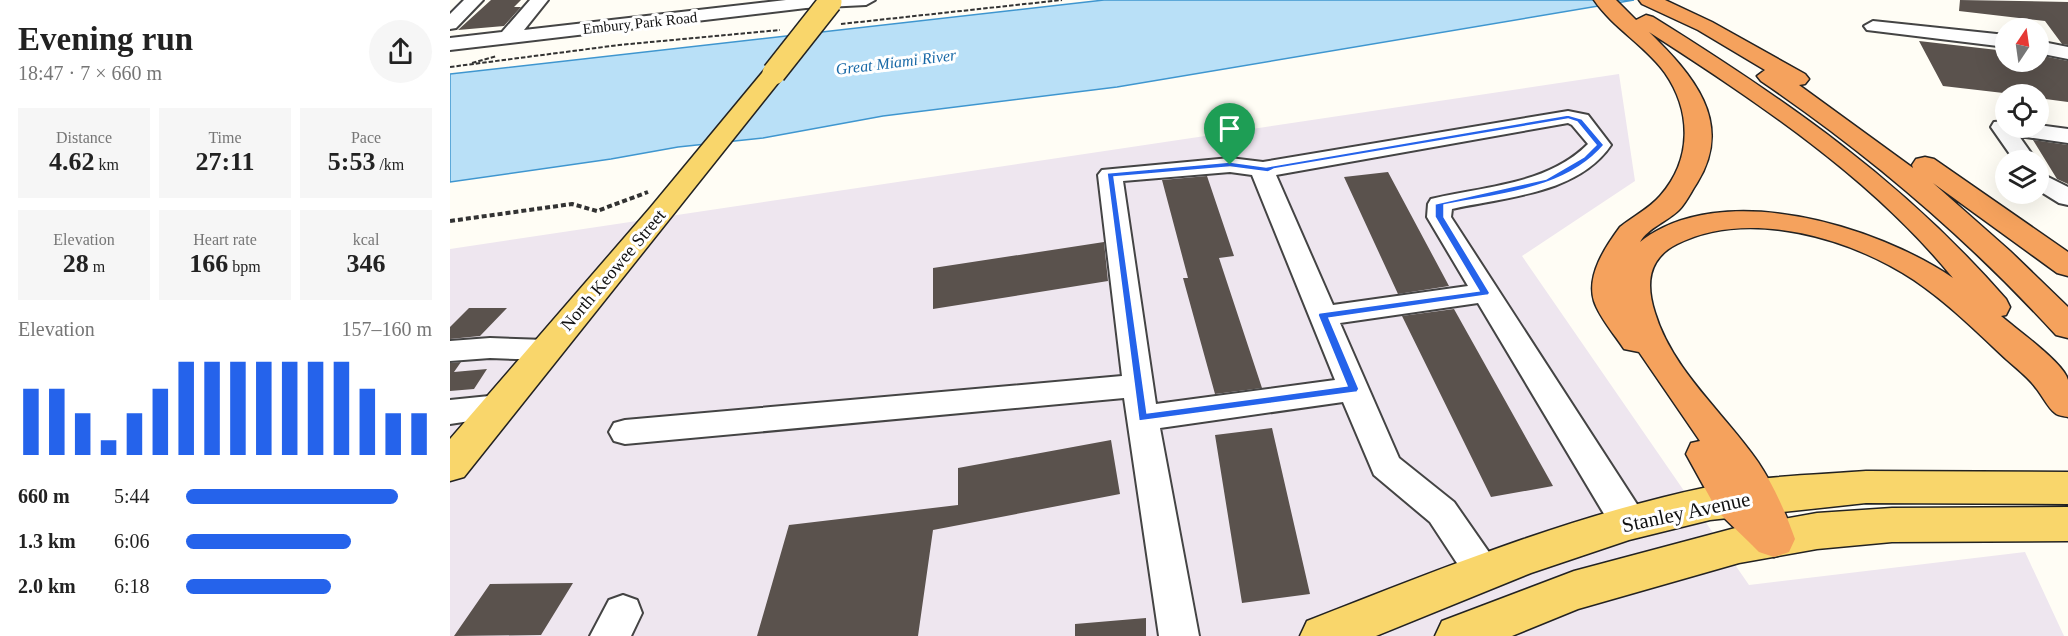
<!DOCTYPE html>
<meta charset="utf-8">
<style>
body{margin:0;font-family:"Times New Roman",serif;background:#f6f6f6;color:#222;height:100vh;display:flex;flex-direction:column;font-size:22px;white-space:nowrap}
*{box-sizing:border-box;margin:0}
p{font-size:20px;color:#767676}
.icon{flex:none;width:33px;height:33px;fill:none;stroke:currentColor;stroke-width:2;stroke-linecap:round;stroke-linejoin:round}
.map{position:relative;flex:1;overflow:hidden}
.sheet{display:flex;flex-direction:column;background:#fff;width:450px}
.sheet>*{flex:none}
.needle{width:39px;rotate:13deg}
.tools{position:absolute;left:1545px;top:18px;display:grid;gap:12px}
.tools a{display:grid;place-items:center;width:54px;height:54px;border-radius:50%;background:#fff;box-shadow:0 6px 24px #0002;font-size:30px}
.pin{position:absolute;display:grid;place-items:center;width:51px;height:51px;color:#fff;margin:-62px -26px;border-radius:50% 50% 50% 0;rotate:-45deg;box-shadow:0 0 6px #0007}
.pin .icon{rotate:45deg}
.round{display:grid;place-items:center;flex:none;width:63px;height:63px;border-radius:32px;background:#f6f6f6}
.head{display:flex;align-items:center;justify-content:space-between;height:102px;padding:0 18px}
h1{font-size:33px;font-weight:800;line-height:45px}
.figures{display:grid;grid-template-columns:repeat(3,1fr);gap:9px;height:102px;padding:6px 18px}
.figures div{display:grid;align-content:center;border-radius:0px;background:#f6f6f6;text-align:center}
.figures b{font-size:26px;font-weight:800}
.figures small{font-size:16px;font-weight:400}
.figures p{font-size:16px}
.chart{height:168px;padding:12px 18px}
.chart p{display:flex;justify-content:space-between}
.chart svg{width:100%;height:108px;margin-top:6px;stroke:#2563eb;stroke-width:6}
ul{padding:0 18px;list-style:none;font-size:20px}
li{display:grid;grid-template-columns:96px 72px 1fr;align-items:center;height:45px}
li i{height:15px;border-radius:8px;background:#2563eb}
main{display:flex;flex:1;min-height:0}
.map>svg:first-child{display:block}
</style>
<main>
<section class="sheet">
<div class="head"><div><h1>Evening run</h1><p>18:47 · 7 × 660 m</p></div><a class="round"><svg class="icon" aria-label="share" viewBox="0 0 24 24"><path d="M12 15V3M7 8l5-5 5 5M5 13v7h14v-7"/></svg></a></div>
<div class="figures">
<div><p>Distance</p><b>4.62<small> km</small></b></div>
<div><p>Time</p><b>27:11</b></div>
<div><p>Pace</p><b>5:53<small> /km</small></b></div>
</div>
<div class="figures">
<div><p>Elevation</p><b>28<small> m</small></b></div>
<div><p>Heart rate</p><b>166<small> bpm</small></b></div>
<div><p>kcal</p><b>346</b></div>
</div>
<div class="chart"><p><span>Elevation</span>157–160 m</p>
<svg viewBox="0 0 160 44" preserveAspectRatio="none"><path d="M5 44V17M15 44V17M25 44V27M35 44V38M45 44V27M55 44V17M65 44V6M75 44V6M85 44V6M95 44V6M105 44V6M115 44V6M125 44V6M135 44V17M145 44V27M155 44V27"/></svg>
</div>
<ul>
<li><b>660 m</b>5:44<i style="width:86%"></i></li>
<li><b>1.3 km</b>6:06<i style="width:67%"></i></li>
<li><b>2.0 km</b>6:18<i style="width:59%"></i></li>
</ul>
</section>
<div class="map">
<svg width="1618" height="636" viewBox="0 0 1618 636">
<rect width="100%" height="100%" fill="#fffdf5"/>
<path fill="#eee6ef" d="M1169 74 1185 181 1072 256 1299 585 1575 552 1614 636H0V249Z"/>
<path fill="#b9e0f7" stroke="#3f96cf" stroke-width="1.5" d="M654 0H1184L667 87 433 116 313 138 228 147 161 159 0 182V74Z"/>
<path fill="#5a524d" d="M41 0H71L64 7H71L54 26 8 30Z
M1510 0 1618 2V45L1612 44 1595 21 1509 11Z
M1469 41 1556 51V62H1588V55L1618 61V102L1588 98V94H1562L1493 86Z
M1583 140 1618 145V184L1607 179Z
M938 172 999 286 948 294 894 177Z
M757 176 784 256 769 258 812 388 765 394 733 278H738L712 180Z
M654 242 658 281 483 309V268Z
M19 308H57L30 336 0 339V327Z
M1004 309 1103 486 1041 497 952 316Z
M11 362 4 372 37 369 24 389 0 391V363Z
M822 428 860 594 792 603 765 435Z
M661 440 670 494 483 530 468 636H307L339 525 508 505V468Z
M123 583 91 635 4 636 40 584Z
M696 618V636H625V624Z"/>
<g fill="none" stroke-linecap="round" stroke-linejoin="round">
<g stroke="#444" stroke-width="4">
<path id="minor" d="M14 0H33L6 28 0 29V14Z
M80 0H98L74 30 336 0H425L416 5 356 8 0 50V38L52 32Z
M1423 21 1556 35V47L1417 30 1414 26Z
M1588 41 1618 47V59L1588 53Z
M1118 111 1138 115 1161 145C1128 194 1055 197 1002 209L1001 217 1192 512 1197 523 1192 534 1179 538 1166 534 1028 303 890 323 949 458 1004 502 1052 571 1046 583 1033 587 1020 583 980 522 924 475 893 402 710 428 749 636H709L674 398 175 444 164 441 159 432 164 423 175 420 672 376 648 175 652 170 780 158 813 162ZM1118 123 1122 125 1138 144C1097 185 1035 186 981 199L978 204 977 217 1018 286 883 305 826 175ZM780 172 802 175 885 380 706 404 673 181Z
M1556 121V128H1588V125L1618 129V143L1569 136 1586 160H1564L1541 127 1544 122Z
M1588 172 1618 187V205L1609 203 1588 190Z
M40 338 96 340 106 343 111 350 106 357 96 360 40 358 0 361V341Z
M49 395 60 399 65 407 60 415 0 424V400Z
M173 595 187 600 192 613 181 636H140L159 600Z"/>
</g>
<g stroke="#222" stroke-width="3">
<path id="major" d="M324 66 332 68 336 73 332 78 14 477 0 481V439L200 208 316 68Z
M1416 471 1618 472V504L1416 503 1260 520 1179 540 1081 573 926 636H850L857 621C988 570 1119 516 1258 487 1309 476 1364 475 1416 471Z
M1618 507V541L1442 542 1367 549 1289 563 1128 609 1062 636H985L992 621 1124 571 1289 527 1367 513 1442 508Z"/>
</g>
<g stroke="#222" stroke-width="3">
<path id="highway" d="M1144 0H1166L1186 20 1196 15 1203 17C1336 100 1452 180 1556 299L1560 307 1556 315 1551 316C1566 329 1614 363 1618 380 1618 391 1618 406 1618 417 1614 416 1608 416 1605 413 1598 408 1592 395 1586 388 1578 377 1567 369 1557 360 1527 332 1498 303 1464 280 1400 238 1299 208 1227 244 1197 259 1196 285 1205 313 1222 370 1275 414 1308 462 1324 486 1335 511 1345 539L1339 552 1324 557 1309 552 1302 545 1268 512 1236 454 1241 443 1250 441 1189 352 1174 349C1165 335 1149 317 1144 301 1136 275 1156 246 1170 227 1182 217 1200 208 1210 196 1242 160 1242 112 1215 73 1196 46 1163 28 1144 0ZM1199 32C1307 102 1421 177 1503 278 1427 226 1271 178 1190 242 1198 228 1218 221 1229 210 1236 203 1241 192 1247 183 1285 122 1242 74 1199 32Z
M1189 0H1215L1262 22 1355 74 1359 79 1355 84 1349 85 1463 168 1462 165 1466 159 1475 157 1484 159 1618 252V276L1607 273 1483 183 1560 251 1618 307V338L1606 335C1517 238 1420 155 1311 81L1307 76 1315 70 1248 30 1192 4Z"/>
</g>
<path stroke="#333" stroke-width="2" stroke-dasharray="4.5 2" stroke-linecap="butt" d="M391 24 612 0
M22 63 47 56
M0 67 169 45 330 30"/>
<path stroke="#333" stroke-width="4" stroke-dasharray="5 3" stroke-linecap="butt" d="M0 221 122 204 147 211 198 192"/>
<use href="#minor" fill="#fff" fill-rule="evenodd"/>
<use href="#major" fill="#f9d66b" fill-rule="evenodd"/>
<use href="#highway" fill="#f5a25d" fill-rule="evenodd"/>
<g stroke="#222" stroke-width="26" stroke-linecap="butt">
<path id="major-bridge" d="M324 73 380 2"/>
</g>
<use href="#major-bridge" stroke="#f9d66b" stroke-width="23"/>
</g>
<path fill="#2563eb" stroke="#fff" stroke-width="1.5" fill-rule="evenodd" d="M1118 115 1132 119 1154 145C1116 190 1048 194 994 205V217L1040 293 1038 295 879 318 909 389 907 392 689 421 657 173 780 162 816 167ZM1118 119 1127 122 1146 145 1134 157 1096 179 985 204V217L1029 291 869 313 868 315 897 386 697 413 664 177 780 167 818 172 824 169Z"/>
<g text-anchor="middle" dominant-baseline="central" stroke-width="6" stroke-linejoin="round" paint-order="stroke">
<g font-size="15" fill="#111" stroke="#fff">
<text transform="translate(190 23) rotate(-6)">Embury Park Road</text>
</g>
<g font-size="16" font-style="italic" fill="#1768a6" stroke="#fff">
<text transform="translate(446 62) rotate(-7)">Great Miami River</text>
</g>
<g font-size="18" fill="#111" stroke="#fff">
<text transform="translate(163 270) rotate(-50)">North Keowee Street</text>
</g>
<g font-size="21" fill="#111" stroke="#fff">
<text transform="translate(1236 512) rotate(-12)">Stanley Avenue</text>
</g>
</g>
</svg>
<div class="tools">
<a><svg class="needle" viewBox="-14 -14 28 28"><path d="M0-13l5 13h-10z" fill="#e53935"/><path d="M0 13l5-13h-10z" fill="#767676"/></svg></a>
<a><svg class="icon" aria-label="locate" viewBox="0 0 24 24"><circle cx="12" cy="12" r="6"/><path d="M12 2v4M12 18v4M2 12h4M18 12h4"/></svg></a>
<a><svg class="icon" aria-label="layers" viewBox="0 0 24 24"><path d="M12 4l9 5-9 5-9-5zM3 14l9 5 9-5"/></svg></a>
</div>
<div class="pin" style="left:780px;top:165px;background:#1e9e55"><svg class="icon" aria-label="arrive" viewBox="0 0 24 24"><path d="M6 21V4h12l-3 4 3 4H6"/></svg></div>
</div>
</main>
